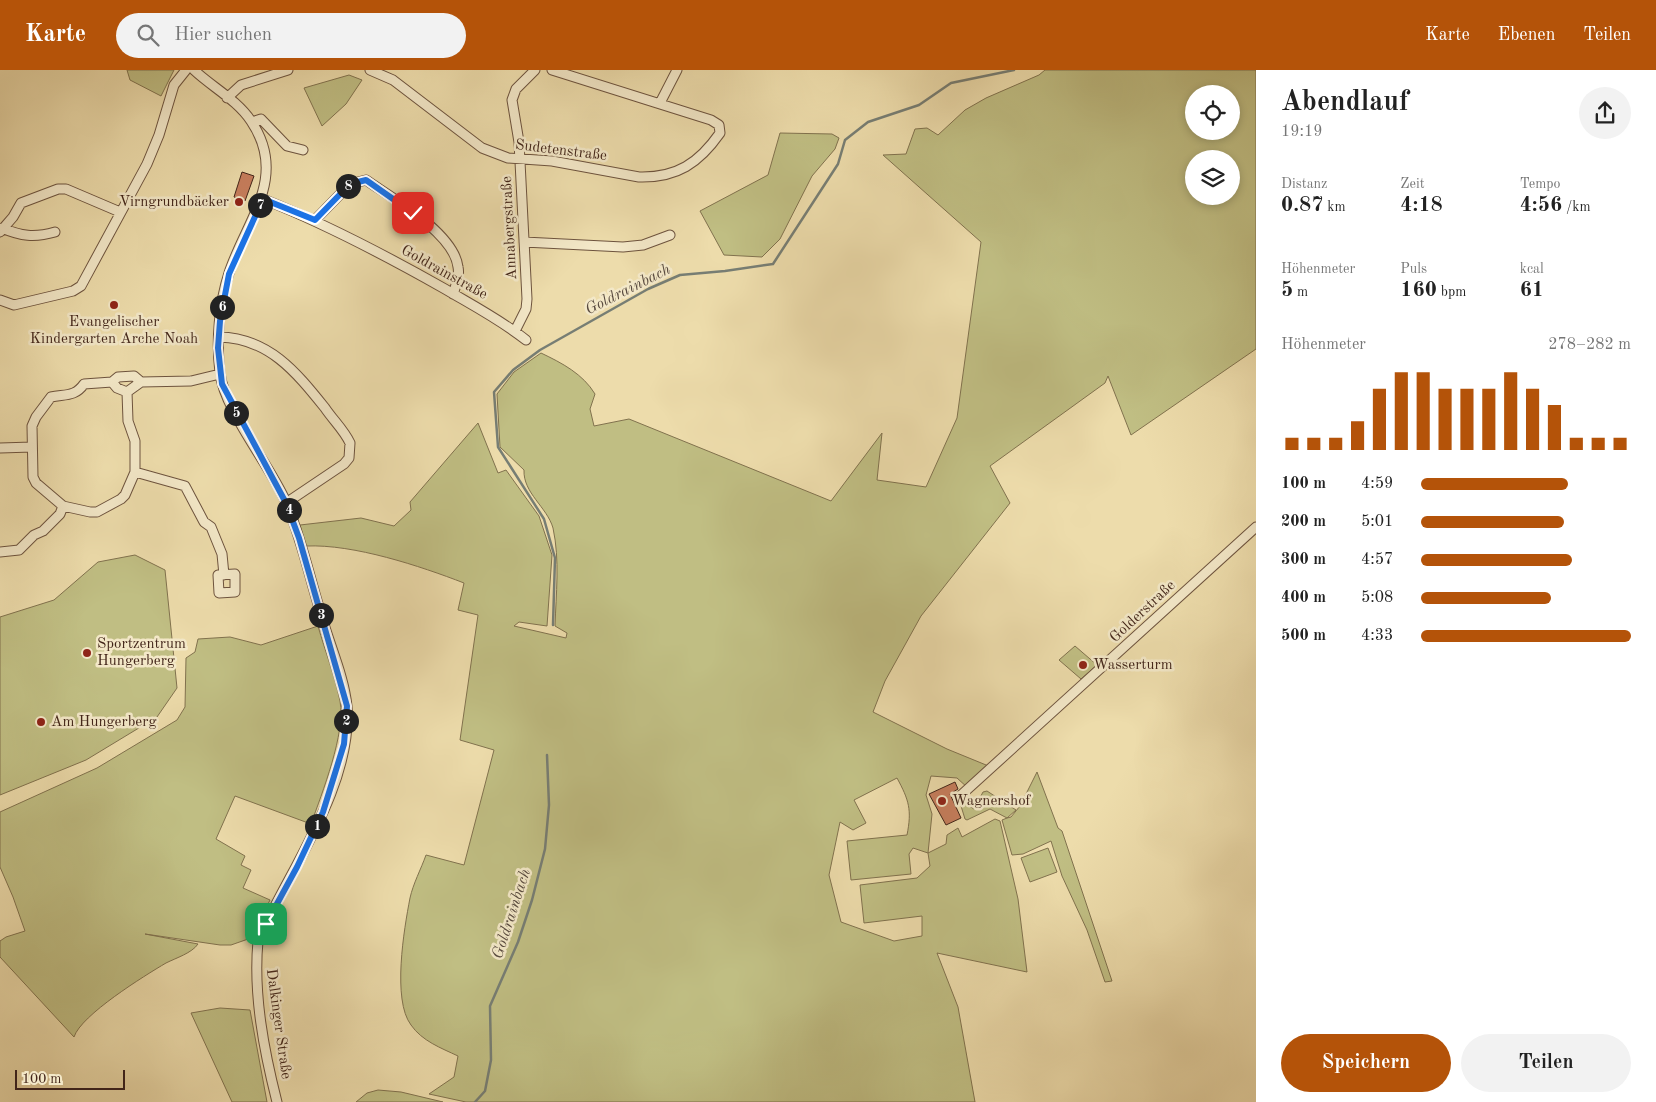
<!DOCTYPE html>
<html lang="de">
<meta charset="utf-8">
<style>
body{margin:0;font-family:"Old Standard TT",serif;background:#f2f2f2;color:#222;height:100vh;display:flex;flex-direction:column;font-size:19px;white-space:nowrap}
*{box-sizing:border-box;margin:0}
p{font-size:16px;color:#767676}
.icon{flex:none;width:28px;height:28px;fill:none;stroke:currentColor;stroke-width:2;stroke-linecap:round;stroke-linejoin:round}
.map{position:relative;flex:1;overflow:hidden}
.side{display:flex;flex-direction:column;background:#fff;width:400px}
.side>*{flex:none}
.tools{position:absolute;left:1185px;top:15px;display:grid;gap:10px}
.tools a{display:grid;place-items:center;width:55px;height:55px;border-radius:50%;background:#fff;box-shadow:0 2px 8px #0003;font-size:25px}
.scale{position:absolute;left:15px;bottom:12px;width:110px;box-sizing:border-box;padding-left:5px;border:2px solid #422519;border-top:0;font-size:14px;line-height:18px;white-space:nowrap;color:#422519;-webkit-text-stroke:4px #f3e8c8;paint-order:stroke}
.pin{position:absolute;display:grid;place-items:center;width:42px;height:42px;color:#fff;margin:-21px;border-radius:10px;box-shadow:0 2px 8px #0006}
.km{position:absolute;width:25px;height:25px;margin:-12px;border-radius:50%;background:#222;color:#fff;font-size:14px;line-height:25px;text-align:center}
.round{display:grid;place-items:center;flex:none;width:52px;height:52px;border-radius:26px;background:#f2f2f2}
.summary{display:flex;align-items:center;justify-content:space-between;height:85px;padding:0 25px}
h1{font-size:28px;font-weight:600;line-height:38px}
.figures{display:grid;grid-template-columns:repeat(3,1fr);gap:8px;height:85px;padding:5px 25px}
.figures div{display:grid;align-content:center}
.figures b{font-size:21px;font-weight:600}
.figures small{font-size:14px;font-weight:400}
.figures p{font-size:14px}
.chart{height:140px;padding:10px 25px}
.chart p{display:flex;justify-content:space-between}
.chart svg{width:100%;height:90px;margin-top:5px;stroke:#b45309;stroke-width:6}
.cta{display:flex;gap:10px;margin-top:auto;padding:10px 25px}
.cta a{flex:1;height:58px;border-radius:30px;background:#b45309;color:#fff;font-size:20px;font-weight:600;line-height:58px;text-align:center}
.cta a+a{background:#f2f2f2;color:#222}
ul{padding:0 25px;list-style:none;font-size:16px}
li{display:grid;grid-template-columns:80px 60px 1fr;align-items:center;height:38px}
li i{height:12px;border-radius:6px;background:#b45309}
header{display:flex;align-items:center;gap:30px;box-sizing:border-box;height:70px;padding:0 25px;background:#b45309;color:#fff}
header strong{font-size:24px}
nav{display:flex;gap:28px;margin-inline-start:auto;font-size:18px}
.search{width:350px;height:45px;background:#f2f2f2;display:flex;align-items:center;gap:12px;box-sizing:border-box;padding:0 18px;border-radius:28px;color:#767676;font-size:19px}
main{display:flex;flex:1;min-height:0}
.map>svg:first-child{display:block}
</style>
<header>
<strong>Karte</strong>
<div class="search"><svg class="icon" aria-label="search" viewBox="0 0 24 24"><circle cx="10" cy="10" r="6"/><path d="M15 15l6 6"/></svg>Hier suchen</div>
<nav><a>Karte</a><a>Ebenen</a><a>Teilen</a></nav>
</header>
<main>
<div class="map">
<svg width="1256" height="1032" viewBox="0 0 1256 1032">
<rect width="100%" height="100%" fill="#eddcab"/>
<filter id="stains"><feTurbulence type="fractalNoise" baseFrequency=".004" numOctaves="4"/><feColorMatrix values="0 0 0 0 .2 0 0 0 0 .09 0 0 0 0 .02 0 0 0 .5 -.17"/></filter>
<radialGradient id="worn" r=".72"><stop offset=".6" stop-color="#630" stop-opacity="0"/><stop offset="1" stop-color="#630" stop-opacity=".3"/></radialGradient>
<path fill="#c0be83" stroke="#81724e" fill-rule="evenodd" d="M127 0H174L161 26 130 10Z
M1045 0H1256V279L1131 365 1108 306 1105 313 990 396 1010 433 921 546 885 611 873 642 947 679 991 697 968 718 957 708 931 706 926 725 932 744 928 783 946 774 947 765 958 758 962 767 995 749 1000 751 1018 829 1027 902 937 883 958 937 975 1032H466L429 1024 454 1007 458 986C441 978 422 971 411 955 392 930 404 859 410 828 413 814 421 799 426 785L464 795 494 680 460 670 478 545 458 540 464 513C420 496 354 474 306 476L300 455 361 448 394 456 411 440 410 432 478 353 498 403 506 400 539 446 552 485 547 556 519 552 514 556 566 568 567 563 555 556C556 524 560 490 553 458 547 437 523 423 524 400L500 377 497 324 514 302 541 283C562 293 583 304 595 324L590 339 594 356 629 349 831 431 882 363 877 410 926 417 957 348 981 172 883 85 906 84 915 59 927 58 938 65 965 40 986 28 1039 5ZM1194 24H1231V61H1194ZM1194 89H1231V126H1194ZM897 708C909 730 912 740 907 765L847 771 851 810 911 804 909 784 913 778 928 783 930 796 917 808 860 815 864 853 922 846V866L894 871 841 852 829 805 840 752 853 760 866 753 854 730Z
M349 5 362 10 346 34 322 56 304 18Z
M780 63 832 64 839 68 835 79 812 106 780 169 762 187 724 185 700 141 768 105Z
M135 485 165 500 177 618 157 647 86 690 0 725V547L54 530 98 492Z
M318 556C325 581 335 606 340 631 346 663 322 723 311 754L235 726 216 769 245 786 241 795 251 800 243 818 270 830 251 868 231 875H220L145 864 198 874C192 883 176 888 166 893 144 906 81 945 74 967L0 887V871L6 867 25 861 13 827 0 797V742L97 698 177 650 185 637 186 588 195 582 198 569 230 567 261 575Z
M1075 576 1097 595 1081 609 1059 590Z
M1037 702 1058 758 1062 761 1112 911 1105 912 1087 860 1062 806 1051 771 1023 784 1012 785 1002 750 1007 748 990 739 967 750 965 749 961 736 966 734 974 739 983 722 987 721 1016 740 1007 748 1011 747 1020 736Z
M1048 778 1057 802 1030 812 1021 788Z
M220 938 250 940 267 1032H232L191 943Z
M378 1020 401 1022 443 1032H356L367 1023Z"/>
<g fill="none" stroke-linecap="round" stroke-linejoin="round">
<path stroke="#777e74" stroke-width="2.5" d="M553 555 555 488 544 449 498 377 494 322 513 300 540 280 648 219 680 205 725 201 773 194 838 94 845 70 868 52 919 35 951 13 1014 0
M475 1032 485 1021 491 990 490 936 518 872 532 830 545 779 549 735 547 685"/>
</g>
<path fill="#c77e5d" stroke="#422519" d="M242 102 254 106 245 131 234 127Z
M955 712 958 719 950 724 961 748 946 755 929 724Z"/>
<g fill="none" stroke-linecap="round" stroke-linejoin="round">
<g stroke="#6d533e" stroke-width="11">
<path id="minor" d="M194 0C212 17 237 30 251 51 289 107 246 151 229 203 219 234 216 271 220 303 224 339 269 394 285 430 301 466 309 506 321 544 329 574 344 606 347 636 353 716 288 802 258 871 253 924 264 981 277 1032
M370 0 393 10 482 78 508 88 552 91 639 107C677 108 699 93 720 63L719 55 711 50 552 0
M227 28 241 15 288 0
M660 33 677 0
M252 52 261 49 287 76 303 80
M263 129C326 154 385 185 445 219 472 235 501 250 526 270
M315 150 350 114 366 110C392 128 454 163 458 197 460 206 456 215 453 224
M2 158C21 166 34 168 55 162
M0 162 13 147 21 133 58 119H66L120 142
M524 172 623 177 643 175 670 165
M0 230 14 235 73 221 81 216 147 94 159 65 174 15 186 0
M515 261 526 239 527 229 519 72 512 30 516 19 535 0
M219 267C269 268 296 302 325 338 333 350 344 360 350 373L349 388 344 394 286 433
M134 306 141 312 127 322 117 318 112 312 118 307Z
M112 312 84 314C75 327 65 324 51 327L36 347 32 356 33 407 36 413 63 436 90 442H97L121 429 125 425 135 402V371L128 351 127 322
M141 312 191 311 220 304
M0 378 32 377
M135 402 185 416 204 452 211 457 222 484 224 505
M0 482 19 480 34 465 43 461 60 444 63 436
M235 504V522L219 523 218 505Z
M959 727 1256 457"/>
</g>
<use href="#minor" stroke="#f3e8c8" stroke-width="9"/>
</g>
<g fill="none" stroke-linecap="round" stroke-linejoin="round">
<g stroke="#fff" stroke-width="10">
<path id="route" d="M266 854 297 797 323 742 344 674 347 636 299 468 286 433 222 314 218 278 220 251 229 204 263 129 315 150 350 114 366 110 413 143"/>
</g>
<use href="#route" stroke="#1a73e8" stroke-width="6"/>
</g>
<g fill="#8f2418" stroke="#f3e8c8" stroke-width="2">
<circle cx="239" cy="132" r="5"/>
<circle cx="114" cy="235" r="5"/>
<circle cx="87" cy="583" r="5"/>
<circle cx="1083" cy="595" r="5"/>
<circle cx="41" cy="652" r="5"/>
<circle cx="942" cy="731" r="5"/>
</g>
<g text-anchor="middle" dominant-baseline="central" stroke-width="5" stroke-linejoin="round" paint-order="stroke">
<g font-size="15" fill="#422519" stroke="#f3e8c8">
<text transform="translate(561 81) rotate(7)">Sudetenstraße</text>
<text transform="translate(510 158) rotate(-93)">Annabergstraße</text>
<text transform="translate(444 203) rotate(29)">Goldrainstraße</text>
<text transform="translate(1143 542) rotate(-43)">Golderstraße</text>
<text transform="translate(278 954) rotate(82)">Dalkinger Straße</text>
</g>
<g font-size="15" fill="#422519" stroke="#f3e8c8" text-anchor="start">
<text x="229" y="132" text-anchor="end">Virngrundbäcker</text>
<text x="114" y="252" text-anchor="middle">Evangelischer<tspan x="114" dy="17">Kindergarten Arche Noah</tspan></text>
<text x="97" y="574">Sportzentrum<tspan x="97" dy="17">Hungerberg</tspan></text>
<text x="1093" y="595">Wasserturm</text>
<text x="51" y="652">Am Hungerberg</text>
<text x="952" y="731">Wagnershof</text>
</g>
<g font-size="16" font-style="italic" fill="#584a3f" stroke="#f3e8c8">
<text transform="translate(628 220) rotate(-27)">Goldrainbach</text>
<text transform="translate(512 844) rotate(-72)">Goldrainbach</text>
</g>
</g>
<rect width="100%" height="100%" filter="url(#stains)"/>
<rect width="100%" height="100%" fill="url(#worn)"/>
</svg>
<div class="tools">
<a><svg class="icon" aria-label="locate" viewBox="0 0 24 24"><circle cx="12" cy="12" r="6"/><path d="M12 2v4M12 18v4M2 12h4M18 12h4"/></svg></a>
<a><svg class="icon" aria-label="layers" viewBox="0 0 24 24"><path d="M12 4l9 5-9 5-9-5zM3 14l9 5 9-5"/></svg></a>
</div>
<div class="scale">100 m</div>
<div class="pin" style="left:266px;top:854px;background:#1e9e55"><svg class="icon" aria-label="arrive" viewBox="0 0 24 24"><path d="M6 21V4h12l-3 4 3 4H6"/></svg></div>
<div class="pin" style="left:413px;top:143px;background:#d93025"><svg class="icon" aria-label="check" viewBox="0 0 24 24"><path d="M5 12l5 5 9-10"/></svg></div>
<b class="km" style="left:317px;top:756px">1</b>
<b class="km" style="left:346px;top:651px">2</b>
<b class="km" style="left:321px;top:545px">3</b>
<b class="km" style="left:289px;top:440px">4</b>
<b class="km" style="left:236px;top:343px">5</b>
<b class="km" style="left:222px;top:237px">6</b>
<b class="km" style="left:260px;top:135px">7</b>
<b class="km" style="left:348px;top:116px">8</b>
</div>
<section class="side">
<div class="summary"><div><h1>Abendlauf</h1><p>19:19</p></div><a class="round"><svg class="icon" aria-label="share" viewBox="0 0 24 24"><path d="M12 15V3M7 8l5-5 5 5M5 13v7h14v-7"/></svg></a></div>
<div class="figures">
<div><p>Distanz</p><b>0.87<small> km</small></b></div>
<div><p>Zeit</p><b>4:18</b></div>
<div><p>Tempo</p><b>4:56<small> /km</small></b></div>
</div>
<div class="figures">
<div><p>Höhenmeter</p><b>5<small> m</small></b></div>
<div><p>Puls</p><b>160<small> bpm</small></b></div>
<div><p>kcal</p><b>61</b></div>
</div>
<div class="chart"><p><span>Höhenmeter</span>278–282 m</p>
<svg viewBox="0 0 160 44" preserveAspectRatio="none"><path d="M5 44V38M15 44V38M25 44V38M35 44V30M45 44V14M55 44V6M65 44V6M75 44V14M85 44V14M95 44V14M105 44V6M115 44V14M125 44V22M135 44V38M145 44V38M155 44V38"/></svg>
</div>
<ul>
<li><b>100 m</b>4:59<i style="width:70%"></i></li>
<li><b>200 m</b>5:01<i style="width:68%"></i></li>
<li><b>300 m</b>4:57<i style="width:72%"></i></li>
<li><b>400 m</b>5:08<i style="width:62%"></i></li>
<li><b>500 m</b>4:33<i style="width:100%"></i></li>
</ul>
<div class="cta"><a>Speichern</a><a>Teilen</a></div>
</section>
</main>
